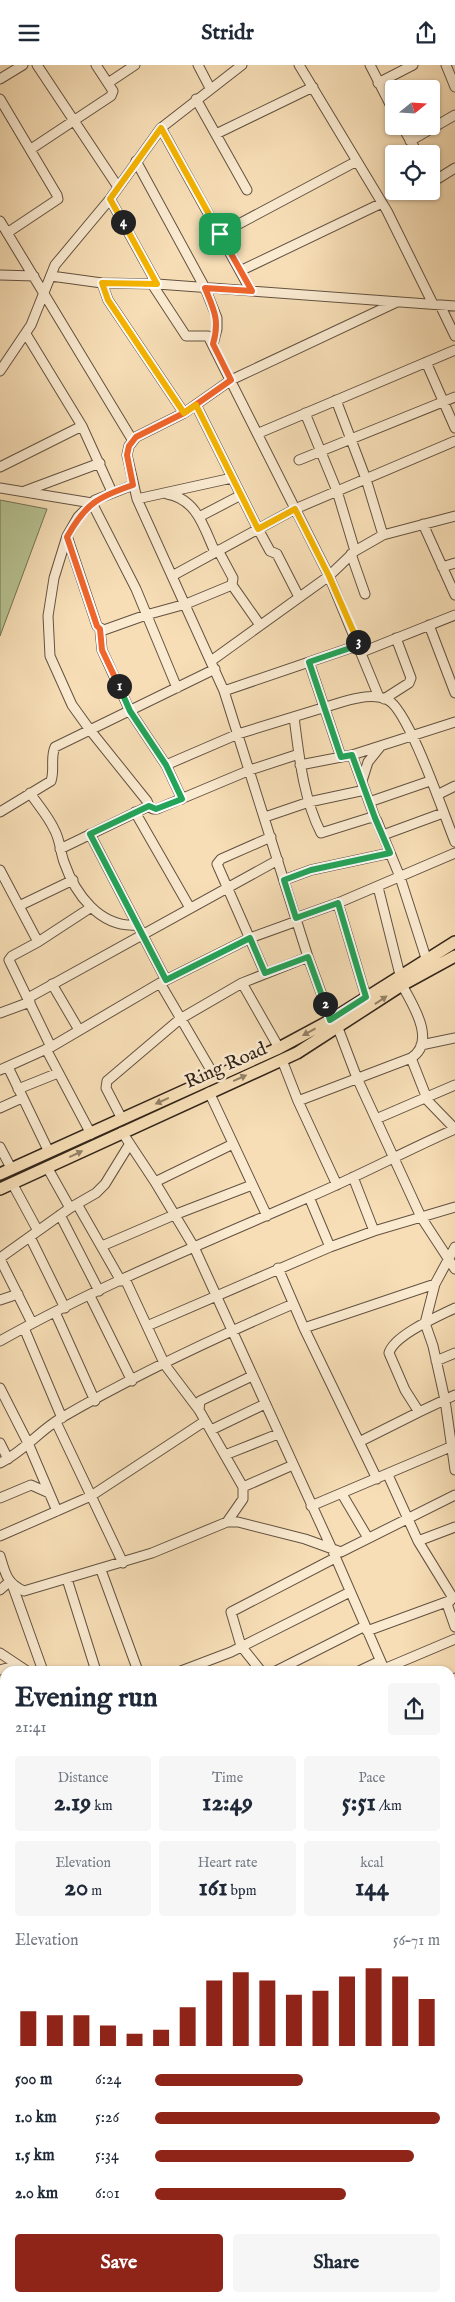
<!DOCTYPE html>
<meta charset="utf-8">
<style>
body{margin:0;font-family:"IM FELL English",serif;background:#f6f6f7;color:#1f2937;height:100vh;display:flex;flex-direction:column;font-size:19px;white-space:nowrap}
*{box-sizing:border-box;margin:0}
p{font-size:16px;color:#747a83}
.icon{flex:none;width:28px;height:28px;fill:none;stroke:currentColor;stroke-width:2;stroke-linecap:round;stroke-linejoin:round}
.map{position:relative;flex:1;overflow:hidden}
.panel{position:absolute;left:0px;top:1601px;width:455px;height:636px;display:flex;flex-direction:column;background:#fff;border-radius:15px 15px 0 0;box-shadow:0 1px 4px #0004}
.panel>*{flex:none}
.needle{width:32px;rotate:72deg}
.tools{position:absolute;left:385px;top:15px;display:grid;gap:10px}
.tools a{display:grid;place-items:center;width:55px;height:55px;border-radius:5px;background:#fff;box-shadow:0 1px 4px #0004;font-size:25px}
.pin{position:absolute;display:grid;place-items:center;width:42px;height:42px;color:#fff;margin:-21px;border-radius:10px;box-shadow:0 2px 8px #0006}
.km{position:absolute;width:25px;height:25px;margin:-12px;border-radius:50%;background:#222;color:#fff;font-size:14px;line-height:25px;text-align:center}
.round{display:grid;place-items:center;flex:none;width:52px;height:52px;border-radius:5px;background:#f6f6f7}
.overview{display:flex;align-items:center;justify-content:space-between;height:85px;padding:0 15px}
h1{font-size:28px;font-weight:700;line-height:38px}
.figures{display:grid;grid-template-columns:repeat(3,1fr);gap:8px;height:85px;padding:5px 15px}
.figures div{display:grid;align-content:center;border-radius:5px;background:#f6f6f7;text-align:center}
.figures b{font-size:25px;font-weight:700}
.figures small{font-size:14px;font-weight:400}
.figures p{font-size:14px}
.chart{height:140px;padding:10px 15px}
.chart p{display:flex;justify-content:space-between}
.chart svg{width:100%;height:90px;margin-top:5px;stroke:#8f2418;stroke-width:6}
.primary-button{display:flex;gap:10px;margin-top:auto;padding:10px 15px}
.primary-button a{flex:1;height:58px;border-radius:5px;background:#8f2418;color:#fff;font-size:20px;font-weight:700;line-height:58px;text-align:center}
.primary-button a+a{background:#f6f6f7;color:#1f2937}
ul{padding:0 15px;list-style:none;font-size:16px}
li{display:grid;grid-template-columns:80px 60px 1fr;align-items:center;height:38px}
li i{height:12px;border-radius:6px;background:#8f2418}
header{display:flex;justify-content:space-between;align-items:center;height:65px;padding:0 15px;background:#fff;font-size:22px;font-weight:700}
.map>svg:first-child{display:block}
</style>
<header><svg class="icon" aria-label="menu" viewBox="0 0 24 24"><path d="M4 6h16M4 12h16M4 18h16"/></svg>Stridr<svg class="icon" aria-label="share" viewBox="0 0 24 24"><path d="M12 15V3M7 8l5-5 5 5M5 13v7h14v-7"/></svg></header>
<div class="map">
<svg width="455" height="2237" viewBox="0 0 455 2237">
<rect width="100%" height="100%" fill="#f7deb6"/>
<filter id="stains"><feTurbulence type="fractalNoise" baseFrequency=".004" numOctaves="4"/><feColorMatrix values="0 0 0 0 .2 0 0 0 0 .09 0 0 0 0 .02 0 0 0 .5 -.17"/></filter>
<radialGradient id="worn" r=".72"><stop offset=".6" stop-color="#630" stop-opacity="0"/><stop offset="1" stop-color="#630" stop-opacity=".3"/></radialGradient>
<path fill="#b7c292" stroke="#747356" d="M0 435 47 444 0 571Z"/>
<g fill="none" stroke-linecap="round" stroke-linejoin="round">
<g stroke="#635241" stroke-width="11">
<path id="minor" d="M37 0 118 122
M198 0 210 23
M299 0 387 146 433 239
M370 0 394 47
M446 0 455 22
M0 14 23 0
M108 18 135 0
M378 18 413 0
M0 34 57 130 58 134 7 168
M196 34 247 125
M402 61 418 89
M161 63 251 226
M216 69 313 22
M410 76 455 50
M31 84 111 31 113 26 96 0
M136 96 205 223 217 253V264L213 279
M431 110 439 113 455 103
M110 134 157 219
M0 156 133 376
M220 169 357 96
M240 206 382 138
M0 210 34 211
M51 211 102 218 157 219 455 241
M102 218 108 235 184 348
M152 219 186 271H208L329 511 379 632
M440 240 455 271
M26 269 82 361 112 427
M426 297 455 363
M0 306 31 260 55 200 110 134 161 63 242 0
M336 335 366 414 383 470
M196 340 258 464 270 486 277 489 279 493 299 532
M305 348 337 426 355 486
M259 368 455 285
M299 395 455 332
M0 402 82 361
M0 423 92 438 136 524 177 623
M25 426 100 398
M167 429C197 434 204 463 215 487
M137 434 232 413
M199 452 241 430
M423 459 455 530
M67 471 97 561 104 565 146 550 186 539 232 520
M218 485 233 513 232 520 260 560
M351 489 365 529
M442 502 455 498
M172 511 295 444 455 376
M429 560 455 628
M100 564 102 585 130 646 166 700 182 734
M362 587 455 550
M211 596 329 511 355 486 383 470 455 451
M309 597 341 692
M224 626 359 580
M384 634 409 618 411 613 396 573
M294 652C299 690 303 733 321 768L369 753H375L377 756 400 812 426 893
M352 690 375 753
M166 700 238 669 342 637C356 633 374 628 388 635 409 646 444 750 455 777
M300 700 352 690 455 657
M362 716 368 697 380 682
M30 728C38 740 48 751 54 764 60 774 60 786 64 797 75 829 100 863 137 860
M437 730 455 721
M369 737 430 716
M149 741 153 744H157L250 705 299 689
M0 747 51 716C55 704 50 693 55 682L215 604
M135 747 190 843
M265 752 309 737 365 725
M90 769 166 915
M383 770 443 748
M60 784 149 741 147 736 90 665 72 640 50 591 48 551 54 513 67 471 78 452 95 435 133 420
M0 805 38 877
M284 815 311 805 390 788
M378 822 400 910
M338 838 366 932
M19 841 73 815
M296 853 338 838 455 788
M265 908 217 799 221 794 271 772
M160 918 215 1012
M242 918 279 983
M52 919 79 965
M28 933 278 795
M0 948 30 937
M331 955 308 892 224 626 137 434 127 390 129 381 136 372 184 348 231 315 397 237
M338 963 357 1013 421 1152 455 1204
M421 980 455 973
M51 982 9 895 12 891 38 877 90 843
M46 984 91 1069
M411 993 428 1036 455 1064
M282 995 298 1036 337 1120
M8 1002 49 1087
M0 1005 51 982 160 918 250 873 297 856
M18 1024 58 1008
M209 1027 267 1151
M298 1036 411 993C437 977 413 940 402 920
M0 1043 22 1033
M122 1054 106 1023 107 1016 180 954 242 918 308 892
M376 1054 455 1020
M122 1067 155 1117 194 1182 331 1482 385 1606
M0 1082 11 1103
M47 1102 70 1143
M353 1112 374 1166
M155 1117 233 1079
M12 1118 38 1166
M309 1132 330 1182
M77 1139 121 1216
M60 1150 99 1226
M30 1172 65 1243
M102 1181 174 1150 252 1120
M455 1182 435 1219 425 1258 433 1281 445 1335 455 1405
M0 1193 70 1143 96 1128 105 1119 129 1080
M0 1194 32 1258
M278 1203 304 1263 377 1414
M125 1214 165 1300 199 1345 243 1422V1434L227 1457
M90 1231 132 1316
M0 1235 18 1229
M455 1243C439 1251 394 1270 389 1288L405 1325 419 1347 455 1330
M55 1247 95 1336
M147 1261 330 1182 374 1166 455 1142
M24 1263 62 1353
M304 1263 435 1219
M0 1276C98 1221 204 1178 307 1133 357 1112 405 1086 455 1064
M436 1296 455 1288
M0 1323 28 1378 57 1446
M199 1345 200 1336 252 1311
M56 1357 123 1498
M211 1365 265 1339
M359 1377 419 1347
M0 1378 8 1394
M225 1390 278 1369
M0 1398C23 1387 39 1366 61 1353 135 1310 214 1273 293 1239
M388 1410 418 1476 453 1533
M243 1422 293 1400
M342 1429 368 1473
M0 1433 31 1420 49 1428
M311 1441 455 1380
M0 1471 91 1431 205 1356
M418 1476 455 1462
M0 1491C5 1508 7 1519 24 1526L152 1488 227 1457H238L305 1474 341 1487 455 1430
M101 1505 138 1606
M67 1514 96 1606
M13 1522 43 1606
M0 1525 9 1517
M453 1533 447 1539 455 1562
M367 1566 449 1536
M0 1588 27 1606
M384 1604 455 1574
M0 1605 18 1600
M181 1606 231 1587 350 1527
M261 1606 241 1581 231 1547 335 1493
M276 1606 365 1561
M359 1606 380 1596
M450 1615 455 1613
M0 1646 5 1644
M0 1678 5 1676
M450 1681 455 1694
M0 1707 5 1706
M0 1742 5 1740
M0 1779 5 1778
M450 1782 455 1780
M450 1813 455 1824
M5 1814 1 1817 5 1838
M0 1908 5 1905
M450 1943 455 1941
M450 1982 455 1980
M450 2030 455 2029
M0 2113 5 2123
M0 2135 5 2132
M450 2171 455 2169
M0 2172 5 2161
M450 2205 455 2203
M0 2207 5 2205
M42 2232 43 2237
M277 2232 279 2237
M348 2237 368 2232
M390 2237 391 2232"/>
</g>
<g stroke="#32241a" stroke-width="14">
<path id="major" d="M0 1109 279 983 331 955 455 877
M0 1124 297 988 402 920 455 891"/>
</g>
<use href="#minor" stroke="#faead0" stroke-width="9"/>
<use href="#major" stroke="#f7deb6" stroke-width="11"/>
</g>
<defs><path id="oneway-solid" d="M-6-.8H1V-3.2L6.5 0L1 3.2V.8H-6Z" transform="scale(1.25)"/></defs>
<g fill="#948168">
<use href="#oneway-solid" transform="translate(381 935) rotate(-34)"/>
<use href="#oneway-solid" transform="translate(309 967) rotate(151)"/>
<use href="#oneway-solid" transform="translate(240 1013) rotate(-24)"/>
<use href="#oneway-solid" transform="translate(162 1036) rotate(156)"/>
<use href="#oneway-solid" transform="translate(76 1089) rotate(-25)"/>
</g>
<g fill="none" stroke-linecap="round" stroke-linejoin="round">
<g stroke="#fff" stroke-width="10">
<path id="split-1" d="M119 621 102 585 100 564 97 561 67 472C86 438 98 432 133 420L127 390 129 381 136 372 184 348 231 315 213 279C220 255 214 245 205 223L252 226 220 169"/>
</g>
<g stroke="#fff" stroke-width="10">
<path id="split-2" d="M119 621 130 646 166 700 182 734 156 744 149 741 90 769 166 915 250 873 265 908 308 892 325 939"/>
</g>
<g stroke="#fff" stroke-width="10">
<path id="split-3" d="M325 939 330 955 366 932 338 838 296 853 284 815 311 805 390 788 375 753 352 690 341 692 309 597 359 580 358 577"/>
</g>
<g stroke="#fff" stroke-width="10">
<path id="split-4" d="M123 157 157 219 102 218 108 235 184 348 196 340 258 464 295 444 329 511 358 577"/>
</g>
<g stroke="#fff" stroke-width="10">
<path id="split-5" d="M123 157 110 134 161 63 220 169"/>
</g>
<use href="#split-1" stroke="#f0652b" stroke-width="6"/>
<use href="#split-2" stroke="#22a559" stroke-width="6"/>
<use href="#split-3" stroke="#22a559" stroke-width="6"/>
<use href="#split-4" stroke="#f5b400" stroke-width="6"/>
<use href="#split-5" stroke="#f5b400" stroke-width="6"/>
</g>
<g text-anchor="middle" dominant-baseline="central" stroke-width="5" stroke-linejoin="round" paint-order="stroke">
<g font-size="19" fill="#32241a" stroke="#faead0">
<text transform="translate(226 1001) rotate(-24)">Ring Road</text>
</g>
</g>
<rect width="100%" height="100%" filter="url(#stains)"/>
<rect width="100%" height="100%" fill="url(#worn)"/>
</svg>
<div class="tools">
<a><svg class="needle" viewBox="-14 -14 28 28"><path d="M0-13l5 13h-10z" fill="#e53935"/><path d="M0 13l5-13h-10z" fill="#747a83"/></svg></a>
<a><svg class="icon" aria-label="locate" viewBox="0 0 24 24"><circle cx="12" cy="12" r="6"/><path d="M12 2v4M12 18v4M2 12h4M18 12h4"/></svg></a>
</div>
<div class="pin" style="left:220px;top:169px;background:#1e9e55"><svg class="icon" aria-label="arrive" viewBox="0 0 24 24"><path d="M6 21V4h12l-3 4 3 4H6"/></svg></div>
<b class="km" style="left:119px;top:621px">1</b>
<b class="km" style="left:325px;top:939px">2</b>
<b class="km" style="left:358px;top:577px">3</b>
<b class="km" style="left:123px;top:157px">4</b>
<section class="panel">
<div class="overview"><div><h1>Evening run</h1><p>21:41</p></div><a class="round"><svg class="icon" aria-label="share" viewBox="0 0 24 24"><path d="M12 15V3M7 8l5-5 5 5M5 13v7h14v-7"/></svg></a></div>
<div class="figures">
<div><p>Distance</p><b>2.19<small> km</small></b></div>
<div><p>Time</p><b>12:49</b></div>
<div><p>Pace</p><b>5:51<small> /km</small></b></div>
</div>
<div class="figures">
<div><p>Elevation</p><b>20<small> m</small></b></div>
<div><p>Heart rate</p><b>161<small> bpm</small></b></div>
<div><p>kcal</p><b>144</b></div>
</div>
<div class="chart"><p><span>Elevation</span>56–71 m</p>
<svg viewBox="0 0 160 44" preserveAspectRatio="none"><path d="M5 44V27M15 44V29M25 44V29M35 44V34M45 44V38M55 44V36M65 44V25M75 44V12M85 44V8M95 44V12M105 44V19M115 44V17M125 44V10M135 44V6M145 44V10M155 44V21"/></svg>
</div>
<ul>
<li><b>500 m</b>6:24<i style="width:52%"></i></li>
<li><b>1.0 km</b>5:26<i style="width:100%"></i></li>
<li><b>1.5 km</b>5:34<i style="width:91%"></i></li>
<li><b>2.0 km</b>6:01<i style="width:67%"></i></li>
</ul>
<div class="primary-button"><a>Save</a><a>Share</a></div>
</section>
</div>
